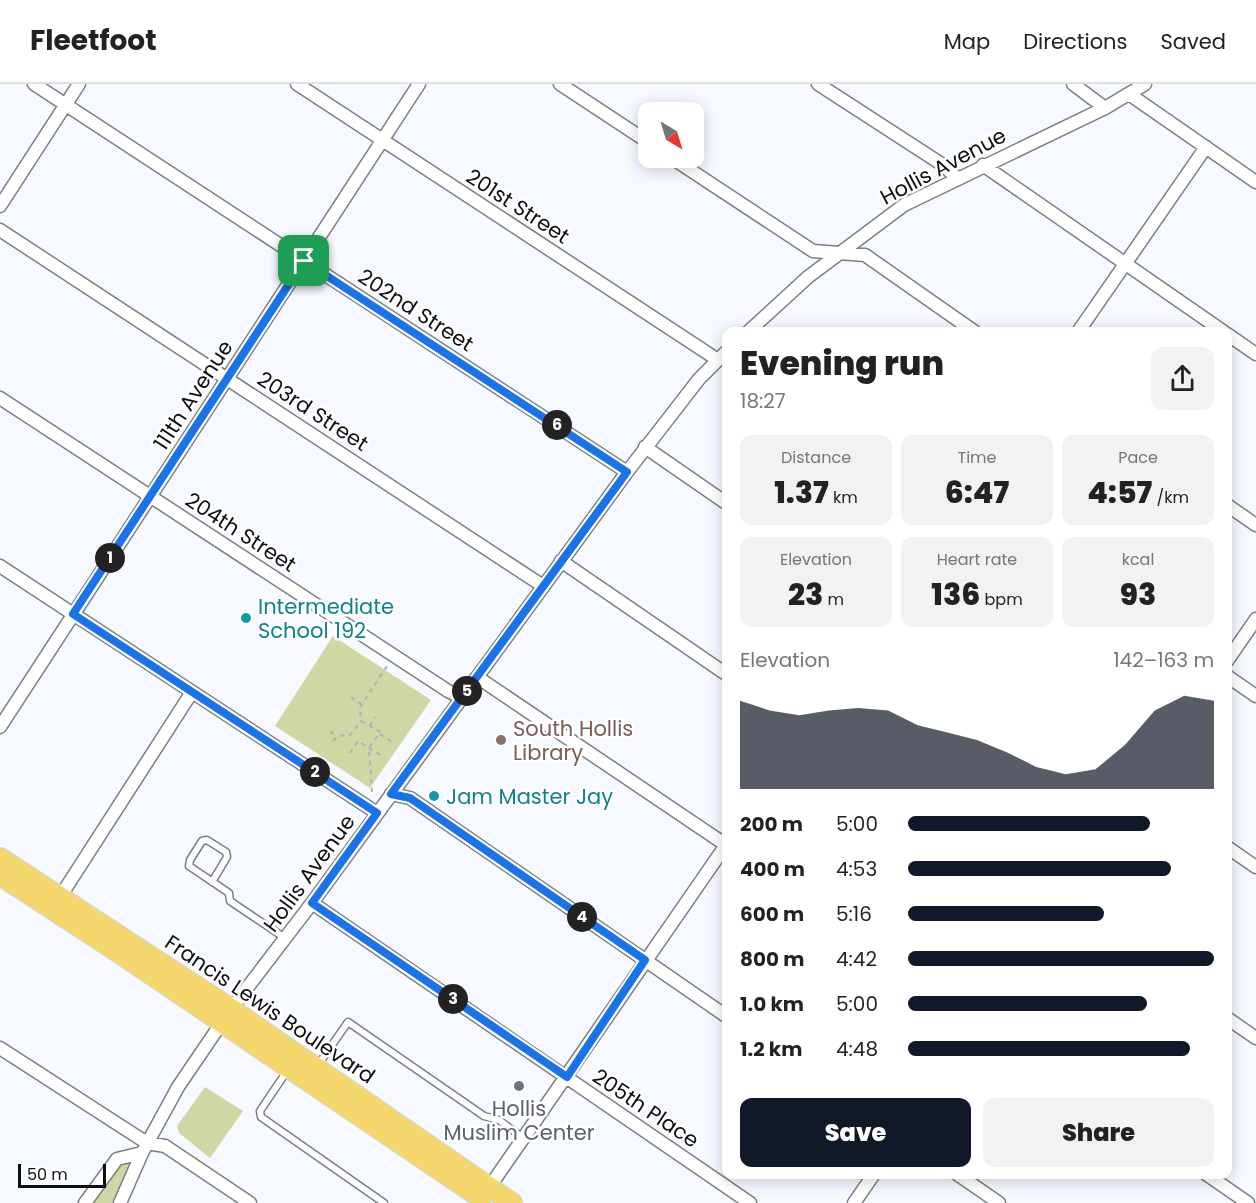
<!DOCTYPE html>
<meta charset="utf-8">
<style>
body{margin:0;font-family:Poppins,sans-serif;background:#f2f2f2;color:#222;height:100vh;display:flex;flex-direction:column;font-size:22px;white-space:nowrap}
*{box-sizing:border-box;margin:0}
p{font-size:20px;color:#767676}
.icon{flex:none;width:33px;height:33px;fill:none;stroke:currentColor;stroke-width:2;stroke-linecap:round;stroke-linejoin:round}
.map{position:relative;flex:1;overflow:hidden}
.sheet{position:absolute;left:722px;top:243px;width:510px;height:852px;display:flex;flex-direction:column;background:#fff;border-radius:12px;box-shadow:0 3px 15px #0003}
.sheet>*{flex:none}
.needle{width:39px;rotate:142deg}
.tools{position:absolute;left:638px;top:18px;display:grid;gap:12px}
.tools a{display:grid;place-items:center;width:66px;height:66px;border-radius:12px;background:#fff;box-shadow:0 3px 15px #0003;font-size:30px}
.scale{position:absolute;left:18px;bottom:15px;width:88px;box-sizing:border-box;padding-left:6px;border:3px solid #0d0e0f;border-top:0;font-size:16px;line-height:21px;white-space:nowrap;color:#0d0e0f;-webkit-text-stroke:4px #fff;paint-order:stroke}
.pin{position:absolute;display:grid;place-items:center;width:51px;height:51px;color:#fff;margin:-26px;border-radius:12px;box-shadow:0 3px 9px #0006}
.km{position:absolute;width:30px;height:30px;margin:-15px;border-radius:50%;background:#222;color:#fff;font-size:16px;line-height:30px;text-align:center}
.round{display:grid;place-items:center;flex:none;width:63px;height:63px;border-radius:12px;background:#f2f2f2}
.overview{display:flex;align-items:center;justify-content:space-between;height:102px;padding:0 18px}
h1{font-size:33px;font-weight:800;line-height:45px}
.figures{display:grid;grid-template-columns:repeat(3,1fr);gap:9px;height:102px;padding:6px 18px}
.figures div{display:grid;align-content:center;border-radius:12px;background:#f2f2f2;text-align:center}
.figures b{font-size:30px;font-weight:800}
.figures small{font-size:16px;font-weight:400}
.figures p{font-size:16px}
.chart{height:168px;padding:12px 18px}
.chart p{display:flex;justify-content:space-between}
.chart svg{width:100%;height:108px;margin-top:6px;fill:#111827;opacity:.7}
.action{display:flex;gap:12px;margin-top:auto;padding:12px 18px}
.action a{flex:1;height:69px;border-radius:12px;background:#111827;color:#fff;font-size:24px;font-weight:800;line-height:69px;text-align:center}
.action a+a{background:#f2f2f2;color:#222}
ul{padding:0 18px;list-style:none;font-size:20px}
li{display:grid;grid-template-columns:96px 72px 1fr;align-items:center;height:45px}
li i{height:15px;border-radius:8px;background:#111827}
header{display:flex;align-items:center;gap:36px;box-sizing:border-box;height:84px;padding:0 30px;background:#fff;border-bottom:2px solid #e0e0e0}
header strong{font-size:28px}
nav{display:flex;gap:33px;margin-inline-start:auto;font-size:21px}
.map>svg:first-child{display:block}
</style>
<header>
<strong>Fleetfoot</strong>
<nav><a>Map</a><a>Directions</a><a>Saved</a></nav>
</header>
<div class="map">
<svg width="1256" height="1119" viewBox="0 0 1256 1119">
<rect width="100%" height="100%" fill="#f6f9ff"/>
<path fill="#d0d7a5" d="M333 552 431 616 370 704 275 642Z
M205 1003 243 1027 210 1074 179 1049 177 1042Z
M131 1075 114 1119H92L120 1080Z"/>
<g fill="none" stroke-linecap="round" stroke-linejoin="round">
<g stroke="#7b7e83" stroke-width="9">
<path id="service" d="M212 798 227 773 226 768 207 756 202 757 190 776 189 782 229 809 230 817 285 854
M318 981 348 938 471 1023 484 1032 499 1036 523 1054
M287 987 260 1027 261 1033 384 1119"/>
</g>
<g stroke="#7b7e83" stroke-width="15">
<path id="minor" d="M34 0 627 388
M297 0 718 276
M560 0 648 58
M818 0 943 81 957 94
M1073 0 1105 24
M1129 10 1256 98
M672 74 813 167 865 171 975 248
M983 81 1224 248
M0 122 79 0
M0 146 543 502
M748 248 808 193 904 121 1105 24 1145 0
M1078 248 1206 63
M1227 250 1256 270
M0 314 448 607 462 614
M645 363 726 419
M1227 421 1256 441
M561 477 726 590
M0 482 377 729
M1227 577 1256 535
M1227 592 1256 612
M477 593 726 761
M0 643 419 0
M391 710 410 714 726 932
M1227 763 1256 783
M60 813 192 608
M312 819 750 1119
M1227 934 1256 954
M0 964 147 1059 165 1062 250 1119
M957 1090 999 1119
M1206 1090 1248 1119
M486 1108 726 761
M85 1119 117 1075 142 1069
M120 1119 142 1069 178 1003 231 925 312 819 627 388 699 295 726 268
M854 1119 874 1090"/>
</g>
<g stroke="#d3d4d4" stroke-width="22">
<path id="primary" d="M0 774 231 925 512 1119
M0 791 118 868 481 1114"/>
</g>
<path stroke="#b0b2b7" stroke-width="2" stroke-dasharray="4.5 4.5" stroke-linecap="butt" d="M351 613 361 620
M370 642 375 633
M330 647 337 653
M380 650 392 658
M333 657 338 652 350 651 361 637
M350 669 358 657 382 672
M372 708 369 664 380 648 361 637 360 623 387 582"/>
<use href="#service" stroke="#fff" stroke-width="6"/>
<use href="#minor" stroke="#fff" stroke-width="12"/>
<use href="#primary" stroke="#f4d86d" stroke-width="20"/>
</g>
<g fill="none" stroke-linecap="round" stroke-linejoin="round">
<g stroke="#fff" stroke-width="12">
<path id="route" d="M304 177 627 388 391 710 410 714 645 876 567 993 312 819 377 729 73 530Z"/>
</g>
<use href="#route" stroke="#1a73e8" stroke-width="8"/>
</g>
<g fill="#0f9aa8" stroke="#fff" stroke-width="2">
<circle cx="246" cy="534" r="6"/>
<circle cx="434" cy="712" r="6"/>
</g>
<circle fill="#8d6e63" stroke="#fff" stroke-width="2" cx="501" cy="656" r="6"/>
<circle fill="#6b7280" stroke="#fff" stroke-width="2" cx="519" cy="1002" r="6"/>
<g text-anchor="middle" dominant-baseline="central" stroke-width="5" stroke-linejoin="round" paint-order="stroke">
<g font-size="21" fill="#0d0e0f" stroke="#fff">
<text transform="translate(943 82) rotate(-28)">Hollis Avenue</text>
<text transform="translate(518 122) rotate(33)">201st Street</text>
<text transform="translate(416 226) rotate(33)">202nd Street</text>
<text transform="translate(193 311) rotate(-57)">111th Avenue</text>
<text transform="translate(313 327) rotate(33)">203rd Street</text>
<text transform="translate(241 448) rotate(33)">204th Street</text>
<text transform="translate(309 789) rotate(-54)">Hollis Avenue</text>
<text transform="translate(270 925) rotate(34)">Francis Lewis Boulevard</text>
<text transform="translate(646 1024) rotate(34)">205th Place</text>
</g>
<g font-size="21" fill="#0d838f" stroke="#fff" text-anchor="start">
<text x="258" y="522">Intermediate<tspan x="258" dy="24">School 192</tspan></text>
<text x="446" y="712">Jam Master Jay</text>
</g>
<g font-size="21" fill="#785e54" stroke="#fff" text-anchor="start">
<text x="513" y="644">South Hollis<tspan x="513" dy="24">Library</tspan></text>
</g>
<g font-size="21" fill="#5b616d" stroke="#fff">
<text x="519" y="1024">Hollis<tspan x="519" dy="24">Muslim Center</tspan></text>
</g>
</g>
</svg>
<div class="tools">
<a><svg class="needle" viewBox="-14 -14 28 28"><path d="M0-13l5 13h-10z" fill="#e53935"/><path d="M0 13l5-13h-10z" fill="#767676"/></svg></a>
</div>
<div class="scale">50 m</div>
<div class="pin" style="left:304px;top:177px;background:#1e9e55"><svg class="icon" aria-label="arrive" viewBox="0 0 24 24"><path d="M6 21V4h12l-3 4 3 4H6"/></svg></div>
<b class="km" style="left:110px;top:474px">1</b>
<b class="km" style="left:315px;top:688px">2</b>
<b class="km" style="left:453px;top:915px">3</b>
<b class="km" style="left:582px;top:833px">4</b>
<b class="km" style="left:467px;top:607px">5</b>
<b class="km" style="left:557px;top:341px">6</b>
<section class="sheet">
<div class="overview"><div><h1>Evening run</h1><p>18:27</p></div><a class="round"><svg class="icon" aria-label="share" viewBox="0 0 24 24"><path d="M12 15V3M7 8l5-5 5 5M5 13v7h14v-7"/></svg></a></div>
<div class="figures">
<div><p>Distance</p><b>1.37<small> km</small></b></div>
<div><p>Time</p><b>6:47</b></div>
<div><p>Pace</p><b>4:57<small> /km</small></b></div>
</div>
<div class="figures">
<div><p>Elevation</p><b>23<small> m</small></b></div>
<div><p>Heart rate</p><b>136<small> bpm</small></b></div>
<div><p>kcal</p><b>93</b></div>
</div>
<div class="chart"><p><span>Elevation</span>142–163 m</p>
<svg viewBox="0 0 160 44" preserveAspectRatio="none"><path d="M0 44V8L10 12L20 14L30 12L40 11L50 12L60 18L70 21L80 24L90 29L100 35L110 38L120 36L130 26L140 12L150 6L160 8V44z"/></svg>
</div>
<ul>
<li><b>200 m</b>5:00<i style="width:79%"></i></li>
<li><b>400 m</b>4:53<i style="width:86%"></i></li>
<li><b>600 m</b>5:16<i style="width:64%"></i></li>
<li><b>800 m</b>4:42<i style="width:100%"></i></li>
<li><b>1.0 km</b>5:00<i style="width:78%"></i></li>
<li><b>1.2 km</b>4:48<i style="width:92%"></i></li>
</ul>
<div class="action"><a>Save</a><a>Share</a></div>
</section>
</div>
